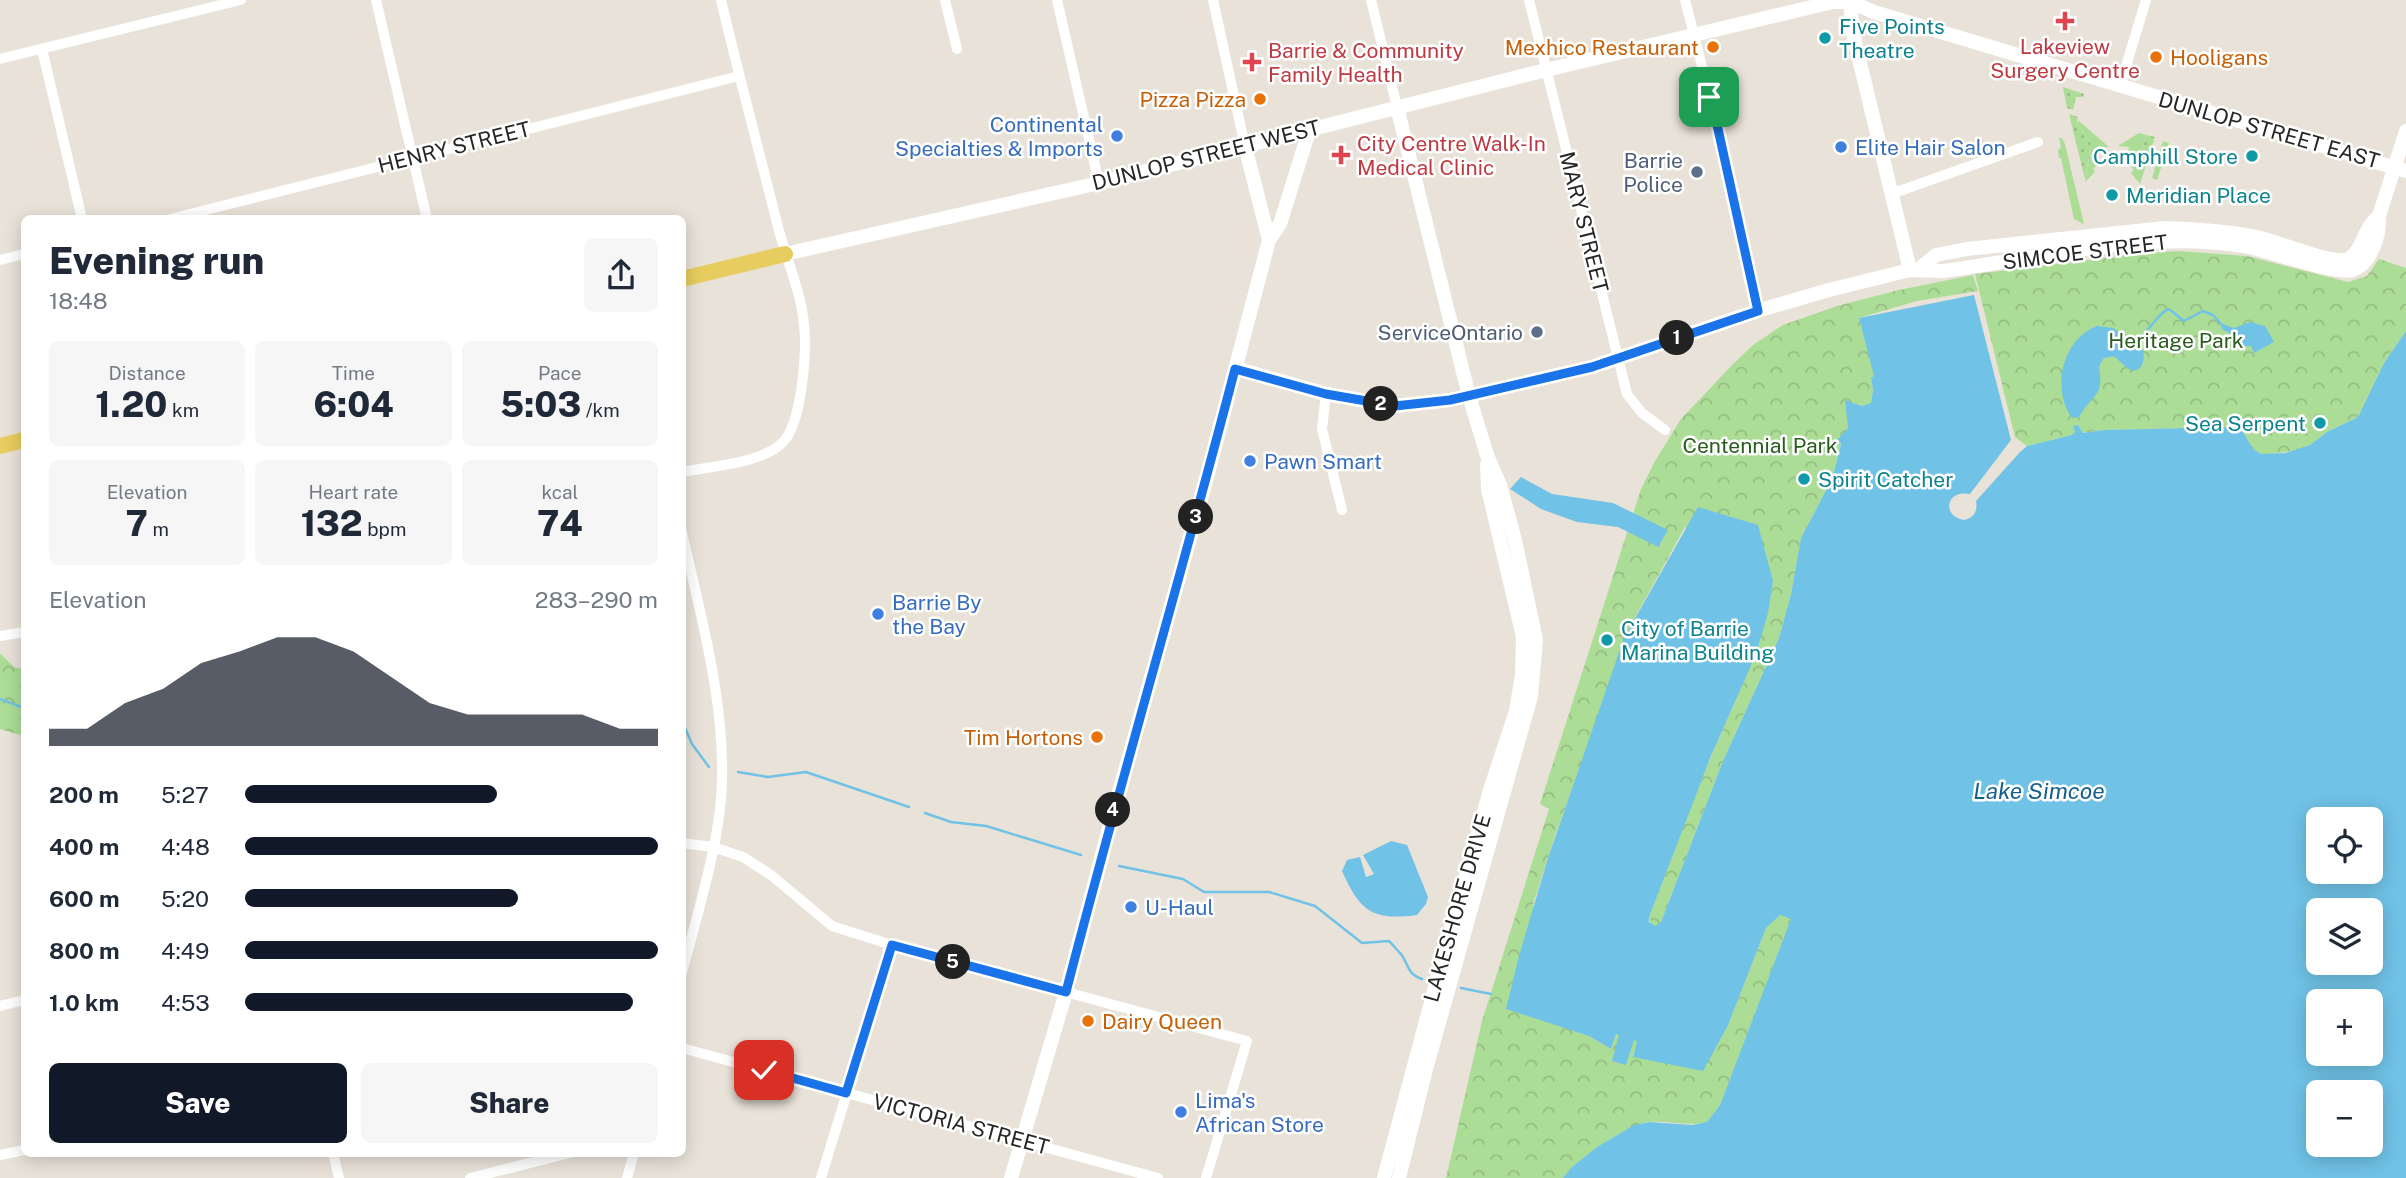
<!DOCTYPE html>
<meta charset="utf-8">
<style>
body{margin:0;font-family:"Public Sans",sans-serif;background:#f6f6f7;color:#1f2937;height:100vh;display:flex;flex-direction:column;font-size:26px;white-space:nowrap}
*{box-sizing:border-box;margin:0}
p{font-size:23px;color:#747a83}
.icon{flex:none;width:38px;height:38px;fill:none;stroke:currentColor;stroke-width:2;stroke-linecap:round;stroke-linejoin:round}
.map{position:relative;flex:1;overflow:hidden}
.details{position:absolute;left:21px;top:215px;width:665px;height:942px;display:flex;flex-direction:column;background:#fff;border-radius:10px;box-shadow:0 4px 18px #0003}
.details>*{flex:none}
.fabs{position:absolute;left:2306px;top:807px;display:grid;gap:14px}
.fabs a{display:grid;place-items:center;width:77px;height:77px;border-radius:10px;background:#fff;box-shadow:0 4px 18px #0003;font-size:35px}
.pin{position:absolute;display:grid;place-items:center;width:60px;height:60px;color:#fff;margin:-30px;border-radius:14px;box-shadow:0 4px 10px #0006}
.km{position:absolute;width:35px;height:35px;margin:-18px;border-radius:50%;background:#222;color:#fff;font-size:19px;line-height:35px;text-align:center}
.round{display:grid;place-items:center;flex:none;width:74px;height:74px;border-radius:10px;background:#f6f6f7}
.headline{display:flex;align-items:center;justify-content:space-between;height:119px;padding:0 28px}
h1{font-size:38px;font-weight:800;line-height:52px}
.metrics{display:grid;grid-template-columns:repeat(3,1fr);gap:10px;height:119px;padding:7px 28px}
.metrics div{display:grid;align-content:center;border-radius:10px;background:#f6f6f7;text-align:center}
.metrics b{font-size:35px;font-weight:800}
.metrics small{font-size:19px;font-weight:400}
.metrics p{font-size:19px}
.chart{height:196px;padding:14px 28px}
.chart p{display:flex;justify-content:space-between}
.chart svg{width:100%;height:126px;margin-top:7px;fill:#111827;opacity:.7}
.button{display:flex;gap:14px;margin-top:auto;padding:14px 28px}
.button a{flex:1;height:80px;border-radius:10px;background:#111827;color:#fff;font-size:28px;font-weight:800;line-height:80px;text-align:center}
.button a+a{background:#f6f6f7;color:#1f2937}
ul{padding:0 28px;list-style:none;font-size:23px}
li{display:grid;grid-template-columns:112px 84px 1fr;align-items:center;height:52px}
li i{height:18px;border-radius:9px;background:#111827}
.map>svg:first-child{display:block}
</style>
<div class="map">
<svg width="2406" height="1178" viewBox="0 0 2406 1178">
<defs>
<pattern id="forest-crowns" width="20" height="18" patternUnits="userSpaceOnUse" patternTransform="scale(1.75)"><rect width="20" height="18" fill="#acdd97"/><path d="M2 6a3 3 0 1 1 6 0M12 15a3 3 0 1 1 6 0" fill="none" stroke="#94be82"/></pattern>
<pattern id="garden-dots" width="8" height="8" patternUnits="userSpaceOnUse" patternTransform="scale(1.75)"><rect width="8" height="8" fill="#acdd97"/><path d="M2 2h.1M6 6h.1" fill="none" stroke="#94be82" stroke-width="1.8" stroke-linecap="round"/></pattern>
</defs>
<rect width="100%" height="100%" fill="#e9e2d8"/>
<path fill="#acdd97" d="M2079 121 2109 147 2098 148 2095 160 2098 164 2093 169 2095 172 2085 182 2091 144 2077 123Z
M2139 133 2146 135 2140 160V184L2131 173 2134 170 2129 164 2132 162 2127 157 2129 147 2118 146Z
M2059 138H2062L2065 144 2084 224 2074 219 2061 158H2059L2058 150 2061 148Z
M2163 141 2169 143 2157 180 2152 178Z"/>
<path fill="url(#forest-crowns)" d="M2178 251 2247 256 2348 282 2367 276 2379 259 2406 268V331L2384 363 2358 417 2327 432 2310 445 2298 450 2271 454H2261L2253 449 2230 427 2103 430 2083 433 2078 425 2073 435 2027 446 2015 437 1975 274 2145 253Z
M1973 275 1978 291 1917 301 1859 318 1875 376 1871 378 1873 390 1871 403 1863 406 1846 401 1848 428 1838 440 1841 444 1832 479 1801 538 1791 594 1779 638 1723 761 1661 922 1655 927 1651 925 1649 917C1669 863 1689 810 1711 757 1736 697 1763 646 1773 581L1685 527 1631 625 1555 836 1533 905 1552 1022 1589 1036 1611 1049 1616 1034 1620 1035 1612 1061 1634 1040 1638 1041 1633 1056 1728 1025 1766 927 1780 915 1791 918 1789 926 1720 1105 1707 1122C1687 1127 1668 1120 1648 1122 1625 1125 1577 1160 1563 1178H1446L1482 1021 1549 809 1540 804 1641 489 1655 461 1681 419 1733 364 1753 345 1783 325 1837 306 1899 290Z
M0 653 14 667 24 669V736L0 729Z"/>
<path fill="url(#garden-dots)" d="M2063 87 2084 94 2083 97H2076L2073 110 2067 108Z
M2069 114 2078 117 2077 123 2091 144 2085 179Z
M2146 135 2155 137 2140 184V160Z"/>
<path fill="#70c2e6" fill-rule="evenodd" d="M1974 295 2011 440 1970 494C1946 489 1941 516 1964 520 1974 518 1978 511 1976 501L2020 452 2027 446 2072 435 2075 432 2073 426 2078 425 2083 433 2103 430 2230 427 2243 432 2253 449 2261 454 2285 453 2310 445 2327 432 2358 417 2384 363 2406 331V1178H1563L1571 1168 1597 1147 1634 1125 1650 1122 1692 1125 1707 1122 1720 1105 1791 919 1780 915 1766 928 1728 1025 1703 1071 1633 1057 1637 1042 1634 1040 1626 1065 1612 1061 1619 1035 1616 1034 1611 1049 1589 1036 1506 1009 1519 956 1548 858 1624 638 1698 507 1758 525 1773 581 1768 613 1756 654 1711 756 1649 917V922L1655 926 1661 922 1723 761 1779 638 1791 594 1801 538 1832 479 1841 444 1837 440 1848 428 1845 400 1862 406 1871 403 1873 390 1871 378 1874 376 1859 318ZM2371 819V872H2319V819ZM2319 910H2371V962H2319ZM2371 1001V1054H2319V1001ZM2371 1092V1144H2319V1092Z
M2250 322 2265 326 2274 342 2254 353 2251 346H2242L2240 343 2241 339 2222 329 2220 323 2234 328Z
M2097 326 2113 328 2128 338 2136 337C2142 348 2148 356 2140 368L2134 371 2127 368 2114 356 2104 358 2099 366C2104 398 2093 393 2079 417L2072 418C2051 389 2062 339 2097 326Z
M1521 477 1552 494 1613 503 1668 530 1658 547 1618 527 1577 522 1541 509 1510 489Z
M1391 841 1407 845 1428 897 1426 904 1417 915C1372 921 1360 911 1342 871L1347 860 1360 857 1366 877 1374 874 1363 855Z"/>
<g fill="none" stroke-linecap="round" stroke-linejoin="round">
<path stroke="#70c2e6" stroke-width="2.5" d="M2138 340C2149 331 2158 313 2169 309L2184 321 2203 311 2213 315 2220 323
M0 699 24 708
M682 721 692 744 709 767
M738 772 768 777 806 772 909 807
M925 813 951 822 986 826 1081 855
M1119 866 1183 879 1204 892H1269L1315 906 1362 943 1389 941C1393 945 1397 950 1401 954 1409 965 1407 974 1422 979
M1461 988 1491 994"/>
<path stroke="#fff" stroke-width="10" d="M376 0 427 219
M945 0 957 49
M1057 0 1099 183
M1213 0 1245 146
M1371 0 1397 107
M1529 0 1627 394 1642 413 1665 430
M1685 0 1718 129 1757 311
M42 49 82 219
M0 59 241 0
M2120 86 2146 0
M1891 194 2038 142
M170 219 739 76
M0 260 24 254
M1326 394 1322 429 1342 510
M682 472C711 466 762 464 783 442 802 423 807 351 804 324 801 291 786 259 778 227 759 151 739 76 721 0
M682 532C700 614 724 696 722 780 721 840 697 914 682 973
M0 636 24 632
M682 843 713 847 743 857 771 875 832 926 892 945 1247 1041 1206 1178
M0 1006 24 1000
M682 1048 1158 1178
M333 1153 339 1178
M0 1155 24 1150
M470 1178 570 1153
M627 1178 634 1153
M821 1178 892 945"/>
<path stroke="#fff" stroke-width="14" d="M1850 0 1853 34 1910 270
M1397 107 1469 396 1487 455 1500 485 1515 540 1536 640 1531 696 1426 1069 1399 1178
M1245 146 1269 240
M785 254 1099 183 1546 70 1833 2H1851L1874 12 2406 171
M1919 269 1936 255 1967 249 2165 228C2196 229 2227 231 2257 237 2283 243 2323 262 2347 260 2365 249 2363 227 2379 216
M1235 368 1326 394 1395 406 1450 400 1592 367 1757 311 1829 290 1910 270 1943 271C2043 258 2142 230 2244 246 2269 250 2333 275 2352 270 2372 264 2380 234 2379 216L2406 131
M1011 1178 1066 992 1109 828 1206 481 1269 240 1280 224 1310 128
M1384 1178 1449 935 1491 787 1516 711 1522 675 1523 637 1488 489 1487 464"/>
<path stroke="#e7cc5f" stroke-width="16" d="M682 279 785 254
M0 446 24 440"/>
</g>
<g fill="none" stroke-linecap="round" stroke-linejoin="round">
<g stroke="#fff" stroke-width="14">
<path id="route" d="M764 1070 846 1093 892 945 1066 992C1120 783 1181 577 1235 369L1326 394 1395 406 1450 400 1592 367 1758 311 1718 129 1709 97"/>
</g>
<use href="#route" stroke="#1a73e8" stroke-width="9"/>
</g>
<g fill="#e0444e" stroke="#fff" stroke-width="2.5">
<path d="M2061.5 10.5h7v7h7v7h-7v7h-7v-7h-7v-7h7z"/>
<path d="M1248.5 51.5h7v7h7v7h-7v7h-7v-7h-7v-7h7z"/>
<path d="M1337.5 144.5h7v7h7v7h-7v7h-7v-7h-7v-7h7z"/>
</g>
<g fill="#0f9aa8" stroke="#fff" stroke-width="2.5">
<circle cx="1825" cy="38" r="7"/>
<circle cx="2252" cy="156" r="7"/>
<circle cx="2112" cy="195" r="7"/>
<circle cx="2320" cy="423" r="7"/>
<circle cx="1804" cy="479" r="7"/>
<circle cx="1607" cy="640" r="7"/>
</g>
<g fill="#e8710a" stroke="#fff" stroke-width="2.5">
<circle cx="1713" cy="47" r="7"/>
<circle cx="2156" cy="57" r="7"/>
<circle cx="1260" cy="99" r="7"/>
<circle cx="1097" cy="737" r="7"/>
<circle cx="1088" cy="1021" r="7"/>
</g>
<g fill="#3f7fe0" stroke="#fff" stroke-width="2.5">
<circle cx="1117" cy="136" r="7"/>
<circle cx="1841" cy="147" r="7"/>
<circle cx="1250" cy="461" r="7"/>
<circle cx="878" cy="614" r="7"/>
<circle cx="1131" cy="907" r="7"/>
<circle cx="1181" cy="1112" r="7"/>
</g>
<g fill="#5c6f8a" stroke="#fff" stroke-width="2.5">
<circle cx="1697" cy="172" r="7"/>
<circle cx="1537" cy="332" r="7"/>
</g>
<g text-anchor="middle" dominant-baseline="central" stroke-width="5" stroke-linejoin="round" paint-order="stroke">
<g font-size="21" fill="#0d838f" stroke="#fff" text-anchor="start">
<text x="1839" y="26">Five Points<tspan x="1839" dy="24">Theatre</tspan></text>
<text x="2238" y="156" text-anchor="end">Camphill Store</text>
<text x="2126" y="195">Meridian Place</text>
<text x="2306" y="423" text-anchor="end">Sea Serpent</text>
<text x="1818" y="479">Spirit Catcher</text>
<text x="1621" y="628">City of Barrie<tspan x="1621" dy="24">Marina Building</tspan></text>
</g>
<g font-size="21" fill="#be3a42" stroke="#fff" text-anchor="start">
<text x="2065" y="46" text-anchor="middle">Lakeview<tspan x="2065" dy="24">Surgery Centre</tspan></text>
<text x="1268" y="50">Barrie &amp; Community<tspan x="1268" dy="24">Family Health</tspan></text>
<text x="1357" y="143">City Centre Walk-In<tspan x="1357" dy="24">Medical Clinic</tspan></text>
</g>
<g font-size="21" fill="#c56008" stroke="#fff" text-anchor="end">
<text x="1699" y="47">Mexhico Restaurant</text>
<text x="2170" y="57" text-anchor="start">Hooligans</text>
<text x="1246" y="99">Pizza Pizza</text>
<text x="1083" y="737">Tim Hortons</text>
<text x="1102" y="1021" text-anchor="start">Dairy Queen</text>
</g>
<g font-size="21" fill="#366cbe" stroke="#fff" text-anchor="start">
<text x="1103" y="124" text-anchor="end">Continental<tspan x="1103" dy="24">Specialties &amp; Imports</tspan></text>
<text x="1855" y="147">Elite Hair Salon</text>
<text x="1264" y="461">Pawn Smart</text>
<text x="892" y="602">Barrie By<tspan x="892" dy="24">the Bay</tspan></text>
<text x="1145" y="907">U-Haul</text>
<text x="1195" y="1100">Lima's<tspan x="1195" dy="24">African Store</tspan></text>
</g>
<g font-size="21" fill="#262626" stroke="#fff">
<text transform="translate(2269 130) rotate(16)">DUNLOP STREET EAST</text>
<text transform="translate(454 147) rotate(-14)">HENRY STREET</text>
<text transform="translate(1206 155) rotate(-14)">DUNLOP STREET WEST</text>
<text transform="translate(1584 222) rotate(76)">MARY STREET</text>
<text transform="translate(2085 252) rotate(-7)">SIMCOE STREET</text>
<text transform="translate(1457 908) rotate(-74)">LAKESHORE DRIVE</text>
<text transform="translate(961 1124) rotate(15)">VICTORIA STREET</text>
</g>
<g font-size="21" fill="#4e5e75" stroke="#fff" text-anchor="end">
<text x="1683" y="160">Barrie<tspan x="1683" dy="24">Police</tspan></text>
<text x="1523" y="332">ServiceOntario</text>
</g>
<g font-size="21" fill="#285d1d" stroke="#fff">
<text x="2176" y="340">Heritage Park</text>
<text x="1760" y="445">Centennial Park</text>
</g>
<g font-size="23" font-style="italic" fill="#145f8c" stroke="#fff">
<text x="2039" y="790">Lake Simcoe</text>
</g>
</g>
</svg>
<div class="fabs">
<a><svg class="icon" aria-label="locate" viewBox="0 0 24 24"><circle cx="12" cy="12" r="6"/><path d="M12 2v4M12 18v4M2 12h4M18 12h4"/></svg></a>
<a><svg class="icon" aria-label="layers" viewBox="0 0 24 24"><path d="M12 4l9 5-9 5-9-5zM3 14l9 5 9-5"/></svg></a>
<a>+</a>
<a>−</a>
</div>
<div class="pin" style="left:1709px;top:97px;background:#1e9e55"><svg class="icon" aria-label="arrive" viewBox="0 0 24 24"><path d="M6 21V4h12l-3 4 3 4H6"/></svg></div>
<div class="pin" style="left:764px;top:1070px;background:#d93025"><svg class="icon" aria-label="check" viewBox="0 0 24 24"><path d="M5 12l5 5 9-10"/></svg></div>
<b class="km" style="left:1677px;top:338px">1</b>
<b class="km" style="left:1381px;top:404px">2</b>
<b class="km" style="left:1196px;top:517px">3</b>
<b class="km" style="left:1113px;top:810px">4</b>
<b class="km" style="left:953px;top:962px">5</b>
<section class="details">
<div class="headline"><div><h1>Evening run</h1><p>18:48</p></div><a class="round"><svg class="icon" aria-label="share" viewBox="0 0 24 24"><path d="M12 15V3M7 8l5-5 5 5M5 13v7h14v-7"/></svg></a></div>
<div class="metrics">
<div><p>Distance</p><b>1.20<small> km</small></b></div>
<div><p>Time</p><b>6:04</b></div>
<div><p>Pace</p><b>5:03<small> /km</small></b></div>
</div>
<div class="metrics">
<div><p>Elevation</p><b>7<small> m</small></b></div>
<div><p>Heart rate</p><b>132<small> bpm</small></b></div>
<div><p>kcal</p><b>74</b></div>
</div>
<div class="chart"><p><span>Elevation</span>283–290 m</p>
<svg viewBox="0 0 160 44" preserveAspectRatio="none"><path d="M0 44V38L10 38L20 29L30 24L40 15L50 11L60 6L70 6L80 11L90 20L100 29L110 33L120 33L130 33L140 33L150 38L160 38V44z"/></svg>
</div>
<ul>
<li><b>200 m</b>5:27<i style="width:61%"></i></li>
<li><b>400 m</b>4:48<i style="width:100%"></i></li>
<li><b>600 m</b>5:20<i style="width:66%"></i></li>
<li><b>800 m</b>4:49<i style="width:100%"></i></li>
<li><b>1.0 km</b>4:53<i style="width:94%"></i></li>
</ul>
<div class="button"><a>Save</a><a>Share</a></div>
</section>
</div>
